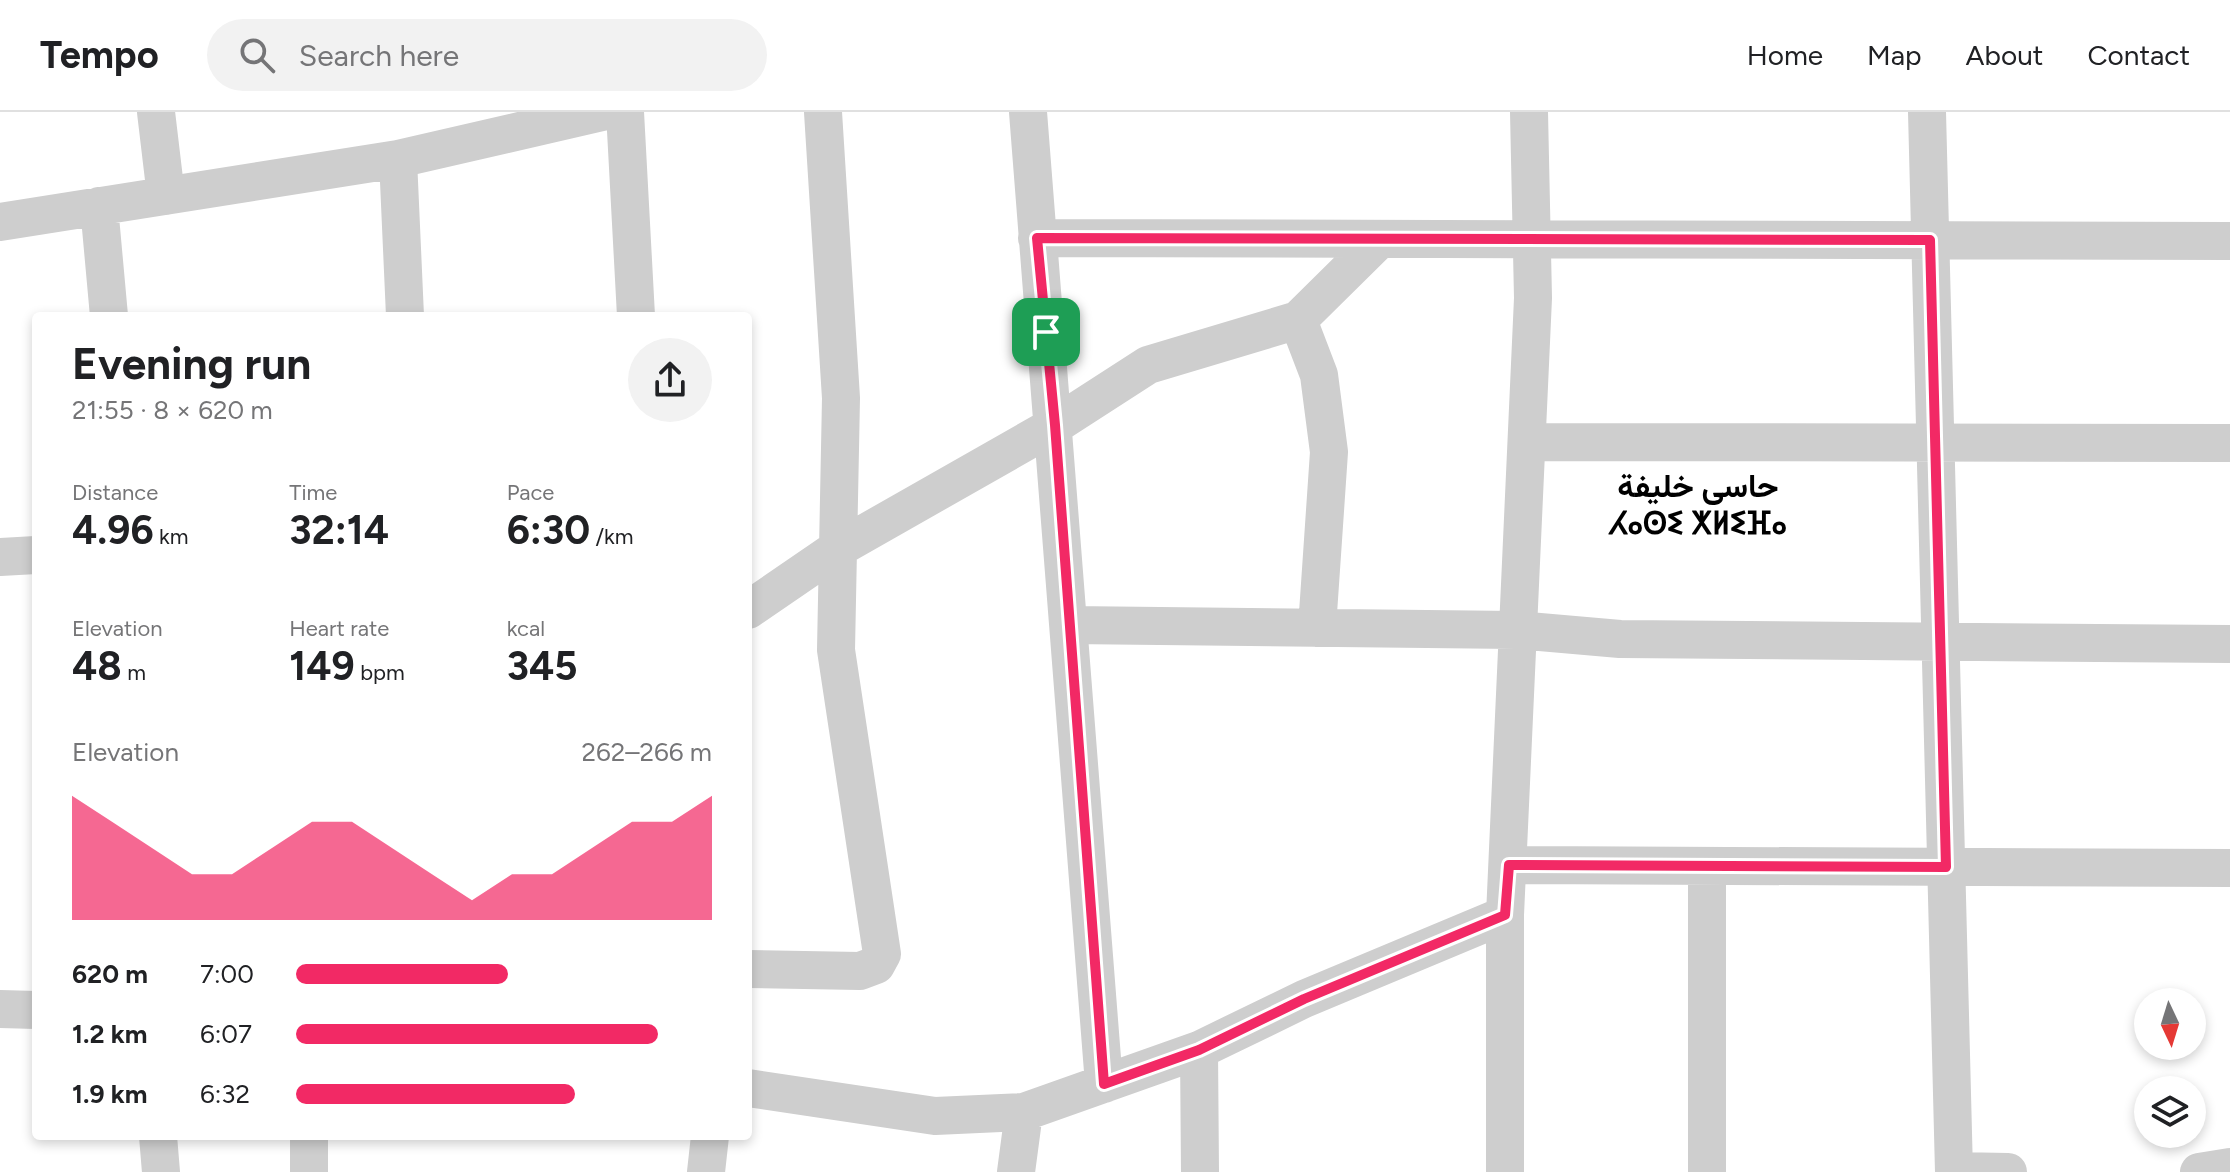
<!DOCTYPE html>
<meta charset="utf-8">
<style>
body{margin:0;font-family:Figtree,Vazirmatn,"Noto Sans Tifinagh",sans-serif;background:#f2f2f2;color:#202124;height:100vh;display:flex;flex-direction:column;font-size:30px;white-space:nowrap}
*{box-sizing:border-box;margin:0}
p{font-size:26px;color:#757577}
.icon{flex:none;width:44px;height:44px;fill:none;stroke:currentColor;stroke-width:2;stroke-linecap:round;stroke-linejoin:round}
.map{position:relative;flex:1;overflow:hidden}
.panel{position:absolute;left:32px;top:200px;width:720px;height:828px;display:flex;flex-direction:column;background:#fff;border-radius:8px;box-shadow:0 4px 12px #0003}
.panel>*{flex:none}
.needle{width:52px;rotate:176deg}
.fabs{position:absolute;left:2134px;top:876px;display:grid;gap:16px}
.fabs a{display:grid;place-items:center;width:72px;height:72px;border-radius:50%;background:#fff;box-shadow:0 4px 12px #0003;font-size:40px}
.pin{position:absolute;display:grid;place-items:center;width:68px;height:68px;color:#fff;margin:-34px;border-radius:16px;box-shadow:0 4px 12px #0006}
.round{display:grid;place-items:center;flex:none;width:84px;height:84px;border-radius:42px;background:#f2f2f2}
.headline{display:flex;align-items:center;justify-content:space-between;height:136px;padding:0 40px}
h1{font-size:44px;font-weight:700;line-height:60px}
.stats{display:grid;grid-template-columns:repeat(3,1fr);gap:12px;height:136px;padding:8px 40px}
.stats div{display:grid;align-content:center}
.stats b{font-size:40px;font-weight:700}
.stats small{font-size:22px;font-weight:400}
.stats p{font-size:22px}
.chart{height:224px;padding:16px 40px}
.chart p{display:flex;justify-content:space-between}
.chart svg{width:100%;height:144px;margin-top:8px;fill:#f22965;opacity:.7}
ul{padding:0 40px;list-style:none;font-size:26px}
li{display:grid;grid-template-columns:128px 96px 1fr;align-items:center;height:60px}
li i{height:20px;border-radius:10px;background:#f22965}
header{display:flex;align-items:center;gap:48px;box-sizing:border-box;height:112px;padding:0 40px;background:#fff;border-bottom:2px solid #e0e0e0}
header strong{font-size:38px}
nav{display:flex;gap:44px;margin-inline-start:auto;font-size:28px}
.search{width:560px;height:72px;background:#f2f2f2;display:flex;align-items:center;gap:20px;box-sizing:border-box;padding:0 28px;border-radius:44px;color:#757577;font-size:30px}
.map>svg:first-child{display:block}
</style>
<header>
<strong>Tempo</strong>
<div class="search"><svg class="icon" aria-label="search" viewBox="0 0 24 24"><circle cx="10" cy="10" r="6"/><path d="M15 15l6 6"/></svg>Search here</div>
<nav><a>Home</a><a>Map</a><a>About</a><a>Contact</a></nav>
</header>
<div class="map">
<svg width="2230" height="1060" viewBox="0 0 2230 1060">
<rect width="100%" height="100%" fill="#fff"/>
<g fill="none" stroke-linecap="round" stroke-linejoin="round">
<path stroke="#cecece" stroke-width="38" d="M156 0 166 84
M625 0 636 204
M1028 0 1104 972
M1927 0 1954 1060
M398 47 405 204
M99 94 109 204
M0 110 398 47 602 0
M1037 126 2230 129
M1298 208 1319 263 1329 340 1317 516
M1527 330 2230 331
M0 445 36 443
M748 498 837 437 1055 313 1148 253 1298 208 1380 127
M1070 513 1516 518 1620 527 2230 532
M1509 753 2230 756
M748 857 860 859 876 853 882 842 836 538 841 286 823 0
M0 897 36 898
M1199 938 1200 1060
M748 976 935 1004 1024 1000 1199 938 1304 887 1505 803
M158 1024 161 1060
M1954 1059 2008 1060
M309 1060V1024
M706 1060 710 1024
M1016 1060 1024 1000
M1505 1060V803L1533 186 1529 0
M1707 1060V754
M2199 1060 2230 1055"/>
</g>
<g fill="none" stroke-linecap="round" stroke-linejoin="round">
<g stroke="#fff" stroke-width="16">
<path id="route" d="M1037 126 1930 128 1946 755 1509 753 1505 803 1304 887 1199 938 1104 972 1055 313Z"/>
</g>
<use href="#route" stroke="#f22965" stroke-width="10"/>
</g>
<g text-anchor="middle" dominant-baseline="central" stroke-width="8" stroke-linejoin="round" paint-order="stroke">
<g font-size="32" font-weight="bold" fill="#000" stroke="#fff">
<text x="1698" y="374">حاسي خليفة<tspan x="1698" dy="37">ⵃⴰⵙⵉ ⵅⵍⵉⴼⴰ</tspan></text>
</g>
</g>
</svg>
<div class="fabs">
<a><svg class="needle" viewBox="-14 -14 28 28"><path d="M0-13l5 13h-10z" fill="#e53935"/><path d="M0 13l5-13h-10z" fill="#757577"/></svg></a>
<a><svg class="icon" aria-label="layers" viewBox="0 0 24 24"><path d="M12 4l9 5-9 5-9-5zM3 14l9 5 9-5"/></svg></a>
</div>
<div class="pin" style="left:1046px;top:220px;background:#1e9e55"><svg class="icon" aria-label="arrive" viewBox="0 0 24 24"><path d="M6 21V4h12l-3 4 3 4H6"/></svg></div>
<section class="panel">
<div class="headline"><div><h1>Evening run</h1><p>21:55 · 8 × 620 m</p></div><a class="round"><svg class="icon" aria-label="share" viewBox="0 0 24 24"><path d="M12 15V3M7 8l5-5 5 5M5 13v7h14v-7"/></svg></a></div>
<div class="stats">
<div><p>Distance</p><b>4.96<small> km</small></b></div>
<div><p>Time</p><b>32:14</b></div>
<div><p>Pace</p><b>6:30<small> /km</small></b></div>
</div>
<div class="stats">
<div><p>Elevation</p><b>48<small> m</small></b></div>
<div><p>Heart rate</p><b>149<small> bpm</small></b></div>
<div><p>kcal</p><b>345</b></div>
</div>
<div class="chart"><p><span>Elevation</span>262–266 m</p>
<svg viewBox="0 0 160 44" preserveAspectRatio="none"><path d="M0 44V6L10 14L20 22L30 30L40 30L50 22L60 14L70 14L80 22L90 30L100 38L110 30L120 30L130 22L140 14L150 14L160 6V44z"/></svg>
</div>
<ul>
<li><b>620 m</b>7:00<i style="width:51%"></i></li>
<li><b>1.2 km</b>6:07<i style="width:87%"></i></li>
<li><b>1.9 km</b>6:32<i style="width:67%"></i></li>
</ul>
</section>
</div>
